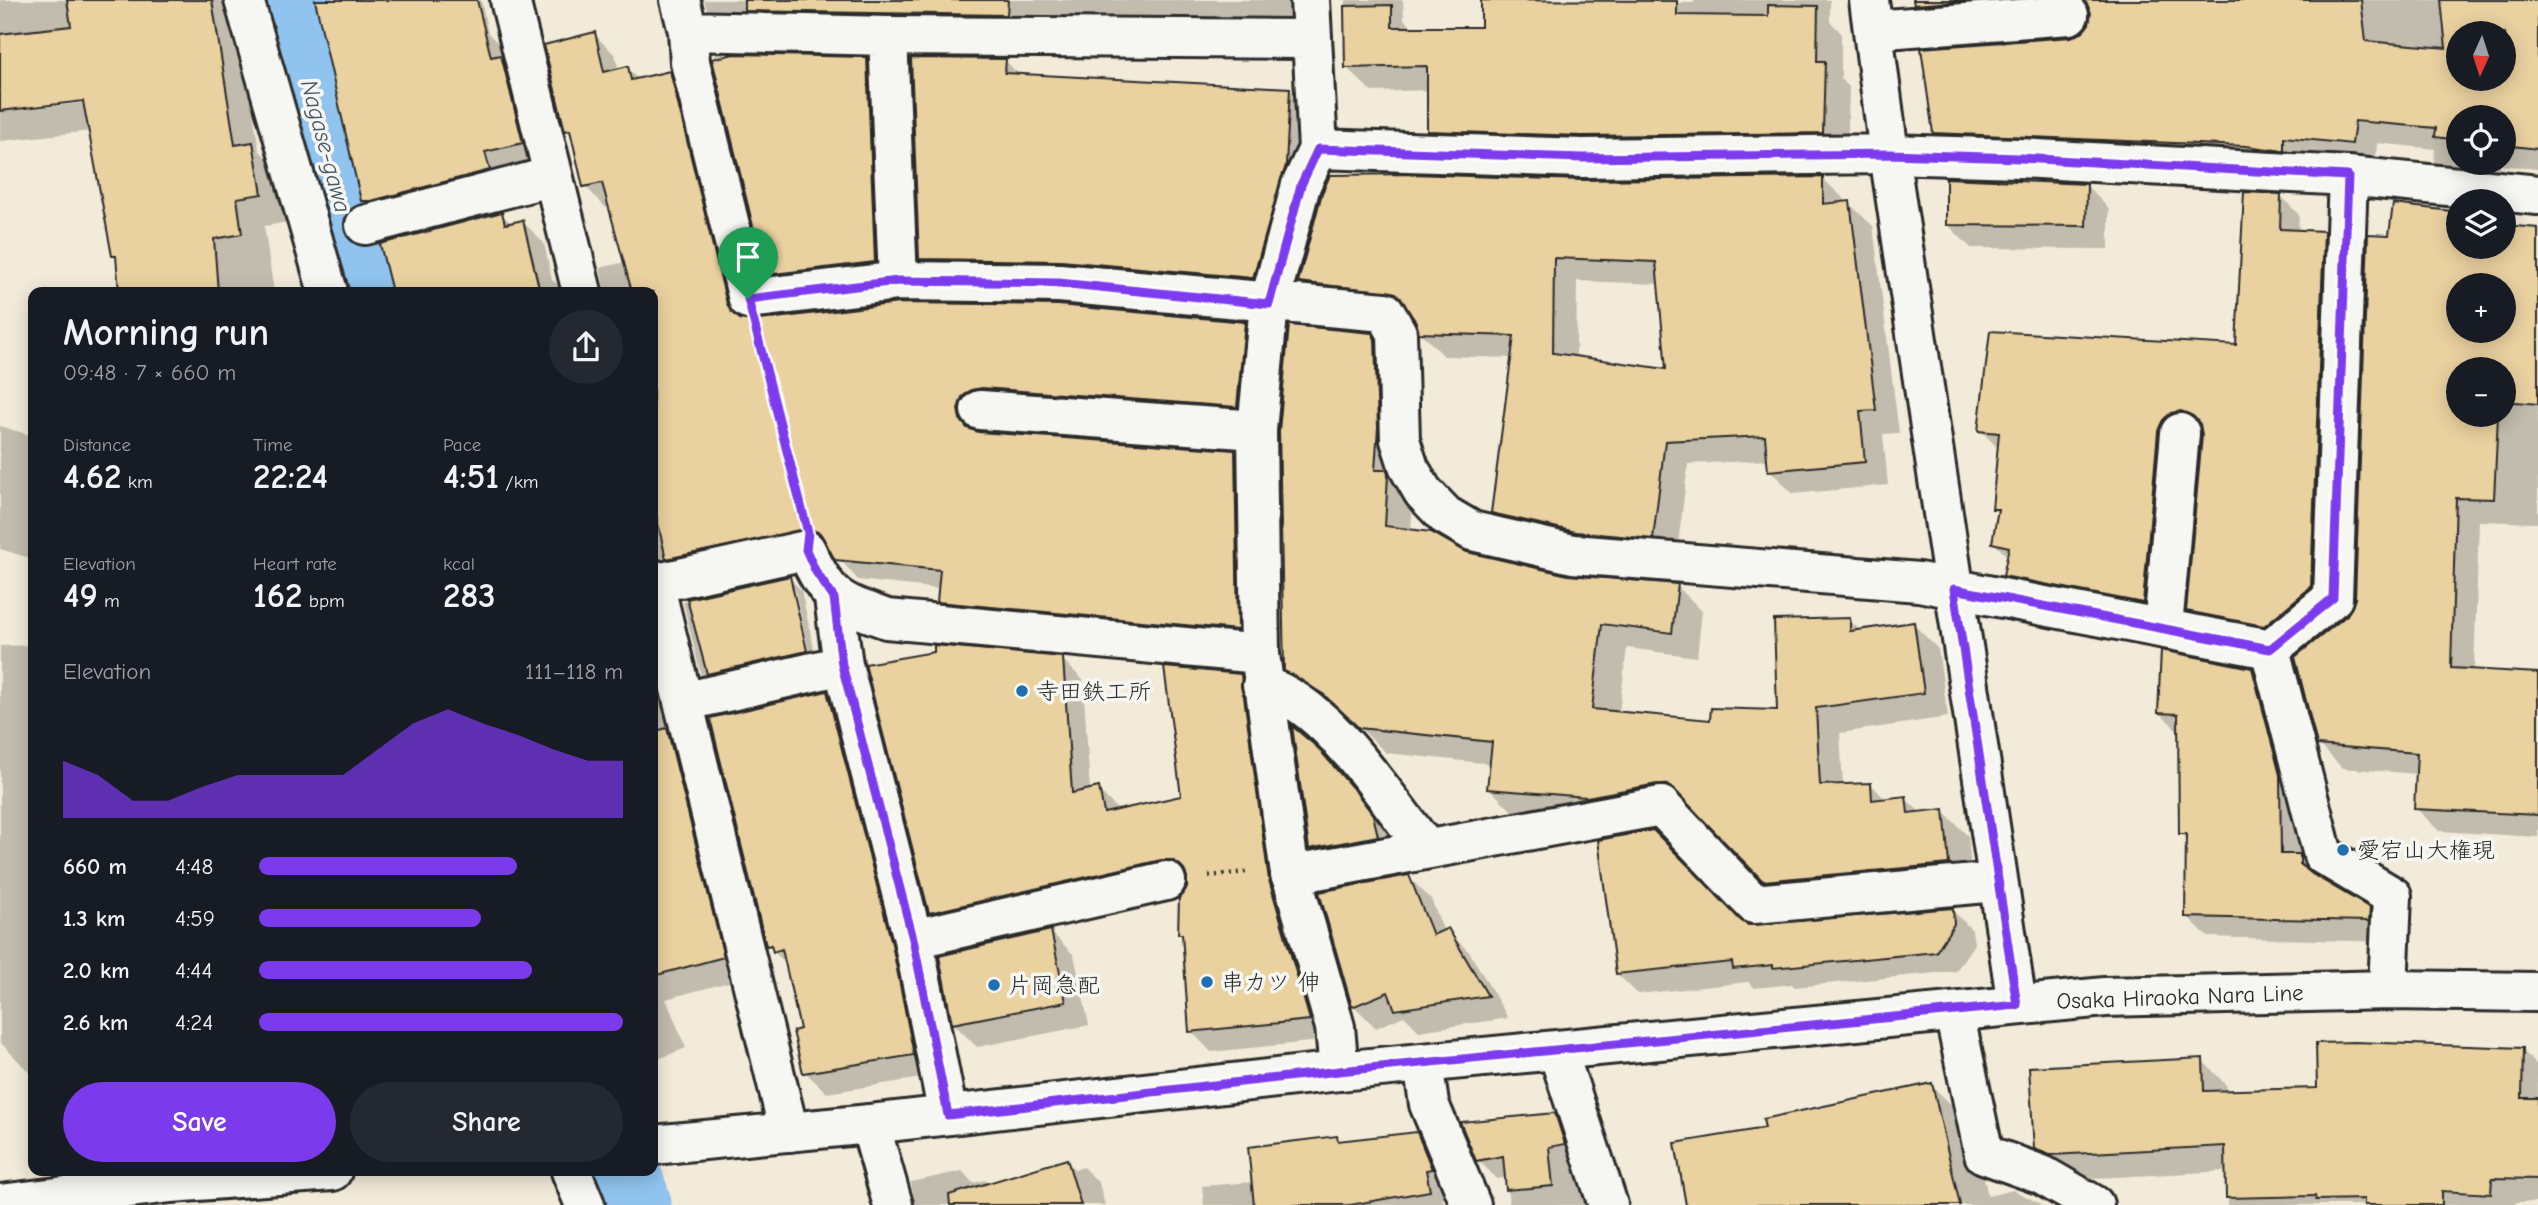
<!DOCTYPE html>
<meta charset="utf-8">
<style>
body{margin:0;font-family:"Comic Neue","Klee One",sans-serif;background:#242831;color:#f1f3f6;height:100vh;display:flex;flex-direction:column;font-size:26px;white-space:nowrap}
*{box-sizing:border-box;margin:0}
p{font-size:23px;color:#9ea1a6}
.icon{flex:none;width:38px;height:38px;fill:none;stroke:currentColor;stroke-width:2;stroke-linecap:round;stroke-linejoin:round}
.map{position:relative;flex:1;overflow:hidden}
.panel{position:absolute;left:28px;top:287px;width:630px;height:889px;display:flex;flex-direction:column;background:#171b24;border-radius:14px;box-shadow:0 4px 18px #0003}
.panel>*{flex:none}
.needle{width:46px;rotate:183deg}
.tools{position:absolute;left:2446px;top:21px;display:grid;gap:14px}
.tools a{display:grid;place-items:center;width:70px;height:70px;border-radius:50%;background:#171b24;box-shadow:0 4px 18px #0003;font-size:35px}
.pin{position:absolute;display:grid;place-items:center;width:60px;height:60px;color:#fff;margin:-72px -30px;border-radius:50% 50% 50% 0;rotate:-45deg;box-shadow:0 0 7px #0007}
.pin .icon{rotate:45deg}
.round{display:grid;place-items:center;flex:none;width:74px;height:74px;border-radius:37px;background:#242831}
.overview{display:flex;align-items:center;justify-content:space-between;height:119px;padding:0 35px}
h1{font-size:38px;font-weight:700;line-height:52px}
.figures{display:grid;grid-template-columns:repeat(3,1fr);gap:10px;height:119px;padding:7px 35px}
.figures div{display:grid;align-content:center}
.figures b{font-size:35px;font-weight:700}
.figures small{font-size:19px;font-weight:400}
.figures p{font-size:19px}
.chart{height:196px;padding:14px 35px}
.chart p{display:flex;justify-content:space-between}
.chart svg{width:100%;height:126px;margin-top:7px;fill:#7c3aed;opacity:.7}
.button{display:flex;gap:14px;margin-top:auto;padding:14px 35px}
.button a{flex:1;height:80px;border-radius:42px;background:#7c3aed;color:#fff;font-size:28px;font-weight:700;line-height:80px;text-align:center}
.button a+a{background:#242831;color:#f1f3f6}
ul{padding:0 35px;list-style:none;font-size:23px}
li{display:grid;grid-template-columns:112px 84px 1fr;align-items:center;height:52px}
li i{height:18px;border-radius:9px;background:#7c3aed}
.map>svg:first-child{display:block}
</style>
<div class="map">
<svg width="2538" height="1205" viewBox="0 0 2538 1205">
<rect width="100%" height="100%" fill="#f2ebd9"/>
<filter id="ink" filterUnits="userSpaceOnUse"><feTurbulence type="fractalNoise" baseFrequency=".0143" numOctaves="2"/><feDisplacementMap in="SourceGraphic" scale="14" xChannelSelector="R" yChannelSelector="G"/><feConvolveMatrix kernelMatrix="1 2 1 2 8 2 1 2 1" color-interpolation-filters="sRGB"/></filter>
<g filter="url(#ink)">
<path fill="#0003" fill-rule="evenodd" d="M0 0H235L259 150 281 172 289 222 264 226 274 292H120L118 260 114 255 90 131 0 141V112L92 102 91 99 0 109Z
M305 0H481L488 33 509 54 548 169 389 226 363 200 325 31 309 16Z
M704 0H1310L1289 35 731 33 707 9Z
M1346 0H1403L1404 19 1413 28 1483 29V0L1694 3V0H1830V21L1841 33V79L1849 87 1847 157 1454 155 1429 130V90L1372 92 1347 68Z
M1915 0H2538V169L2500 165 2498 189 2457 185 2434 162 2435 149 2377 143 2375 167 1958 156 1934 133 2082 35 2090 26 2092 16 1939 28ZM2459 33H2504V79H2459ZM2459 117H2504V163H2459Z
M594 34 615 55 619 70 627 68 639 80 669 73 690 94 746 322 1245 323 1266 344 1258 427 983 418 979 431V434L1235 452 1256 473 1258 650 960 622 939 601 940 589 858 580 831 549 684 580 653 594V292H605L600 268 625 262 610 207 606 208 585 186 573 137 567 131Z
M714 55 866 59 885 78 893 280 785 293 766 274Z
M1005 60 1020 76 1290 90 1315 115 1278 303 946 284 921 259Z
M1822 178 1873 226 1899 433 1883 434 1888 485 1793 494 1770 470 1769 460 1688 464 1676 561 1516 536 1493 512 1513 358 1444 356 1420 332 1414 316 1323 305 1299 282 1581 182ZM1577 281 1660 284 1668 371 1576 358Z
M2086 185 2109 209V249L1971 248 1947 224Z
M2281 196 2299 215 2298 232 2323 233 2342 252 2329 606 2283 643 2207 629 2188 610 2204 435 2201 429 2190 431 2161 620 2024 594 2005 575 2008 557 1994 543 1999 514 1993 508 1999 449 1980 430 2238 347Z
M2395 206 2459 211V247H2504L2538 230V523L2479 521 2474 671 2538 675V837L2439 831 2416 808 2418 774 2342 768 2319 744 2348 616 2357 600ZM2459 285H2504V331H2459ZM2459 369H2504V415H2459Z
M501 214 512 224 523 222 544 243 552 280 568 292H393L383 245Z
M1371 334 1396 360 1413 501 1411 531 1466 554 1568 577 1677 586 1702 611 1697 657 1627 648 1619 713 1712 722 1778 712 1849 620 1861 631 1913 624 1938 649 1948 717 1840 733 1843 786 1871 784 1886 800 1905 798 1921 813 1943 811 1968 836 1973 889 1789 906 1695 810 1683 809 1613 822 1514 813 1489 788 1492 764 1386 753 1350 718 1312 696 1286 670Z
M0 426 33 436V559L0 549Z
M789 578 801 590 817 662 713 687 701 675 683 602ZM791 589H795L810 659 807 660Z
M653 614 744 978 666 999 686 1048 653 1061Z
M33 645V1076L0 1042V646Z
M1062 659 1083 680 1090 790 1098 789 1119 811 1183 797 1240 676 1261 697 1330 1040 1211 1052 1191 1031 1184 938 1179 933 1189 880 951 933 930 912Z
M2251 669 2273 691 2300 798 2301 858 2321 877V881L2369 910 2390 931V942L2208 937 2187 916 2188 841 2181 834 2180 733 2160 713Z
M827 693 848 715 934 1076 827 1093 805 1072 802 1031 787 965 767 945Z
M1335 770 1392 836 1396 855 1330 868 1310 848Z
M1600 841 1746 926 1952 910 1972 930 1974 944 1956 971 1795 987 1792 984 1755 988 1748 982 1638 994 1617 974Z
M1408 877 1431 899 1444 932 1448 931 1470 953 1508 1018 1419 1031 1404 1016 1376 1028 1354 1006Z
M1051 932 1074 955 1089 1025 977 1047 954 1024Z
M2522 1050 2538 1066V1202H2516L2515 1205H2228L2227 1171 2077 1179 2060 1173 2035 1148 2202 1060 2226 1085 2227 1092 2319 1090Z
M1931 1085 1972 1125 1988 1196 2013 1190 2043 1205H1688L1767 1129Z
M1554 1115 1573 1134 1584 1170 1587 1205H1509L1507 1177 1497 1179 1478 1160Z
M1417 1134 1432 1150 1446 1184 1441 1185 1444 1205H1204L1202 1186 1254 1182 1337 1138 1341 1142Z
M1067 1161 1075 1170 1083 1167 1099 1183 1105 1205H915L911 1182 962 1171 973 1183 985 1180 989 1184Z"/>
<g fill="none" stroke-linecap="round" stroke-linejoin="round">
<path stroke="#90c4ee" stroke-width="89" d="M287 0 365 292
M615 1171 627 1205"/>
</g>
<path fill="#ead1a0" stroke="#2b2b2b" stroke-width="2" fill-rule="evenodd" d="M67 0H212L235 145 253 142 262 194 237 198 242 234 214 239 218 292H119L116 256H112L83 101 0 111V34L71 26Z
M315 0H477L491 57 501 55 523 143 485 152 490 170 371 201H361Z
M744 0H1008L1007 15 744 11Z
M1481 0 1677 1V15L1768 16V5L1818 6 1817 61H1825L1823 133 1582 136 1427 131V66L1345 68 1344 6 1392 5V27H1481Z
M1913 0H1978L1914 5Z
M2084 0H2361L2366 41 2446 48 2441 0H2538V149L2504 145V117H2459V140L2435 137 2436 128 2355 121 2352 144 2284 137V151L2246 146 1933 133 1921 48 2071 37 2082 33 2089 24 2091 13ZM2459 33H2504V79H2459Z
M595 32 604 72 628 66 631 80 670 71 727 304 740 319 751 321 899 303 1058 305 1245 322 1237 407 982 388 971 390 962 397 958 409 960 419 967 428 978 432 1235 450 1238 630 937 602 940 570 835 560 820 533 810 529 666 559 653 501V292H632L602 183 583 187 570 130 565 131 544 45Z
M734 54 867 57 875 262 765 275 712 59Z
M911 58 1006 59 1005 73 1290 88 1286 165 1253 278 1061 261 919 259Z
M1412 174 1581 180 1823 177V204L1850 201 1876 410 1860 411 1865 462 1768 471 1765 436 1665 441 1653 539 1576 532 1491 513 1514 336 1419 333 1416 322 1396 293 1298 282 1322 193 1330 175ZM1554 258 1656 262 1666 369 1553 353Z
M1946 178 2087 184 2086 226 1946 225Z
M2244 192 2281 194 2280 229 2324 231 2311 587 2264 626 2186 611 2202 435 2200 424 2193 416 2181 411 2171 413 2163 420 2158 431 2143 603 2003 576 2009 547 1992 543 1998 509H1992L1999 433 1978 431 1990 331 2236 345Z
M2393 204 2459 212V247H2504V225L2538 228V404L2504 401V369H2459V415H2498L2494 499 2456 498 2451 668 2538 673V815L2414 809 2417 753 2317 745 2295 657 2347 615 2355 599 2368 234 2389 235ZM2459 285H2504V331H2459Z
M502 212 505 224 523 220 540 292H392L380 244Z
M1289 325 1372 333 1375 339 1378 427 1375 470H1387L1388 475 1385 526 1431 532 1467 552 1568 575 1678 584 1672 633 1602 624 1592 709 1710 720 1711 708 1777 710 1774 620 1850 618V631L1914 622 1924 693 1816 708 1820 785 1871 783 1872 800 1906 796 1908 813 1944 809 1949 864 1763 881 1668 785 1657 784 1587 797 1487 789 1492 742 1359 728 1323 694 1284 671 1279 431Z
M790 576 807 651 707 674 687 599Z
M934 645 1063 657 1072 793 1099 787 1104 813 1181 796 1164 667 1241 674 1269 880 1310 1020 1189 1032 1182 934H1178L1179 898 1187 888V877L1181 866 1172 860H1161L929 913 865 664 934 652Z
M2161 650 2252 668 2280 775 2281 854H2300V864L2312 874 2370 908 2369 921 2185 917 2186 834H2179L2178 714 2158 713Z
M827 691 892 944 914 1055 803 1073 793 1031 800 1029 782 949 773 952 771 945 766 946 710 718Z
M1292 726 1317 747 1356 792 1373 815 1378 836 1309 849Z
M667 728 724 957 653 976V732Z
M1653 830 1747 925 1953 908 1954 924 1936 952 1773 968V965L1733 969 1732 962 1616 974 1598 840Z
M1409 875 1433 935 1448 928 1488 996 1395 1010 1388 992 1352 1007 1319 892Z
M1051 930 1066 1002 952 1024 939 956Z
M2355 1042 2523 1048 2522 1098H2538V1179L2492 1178 2491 1194 2442 1191V1205H2364V1199L2316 1200 2315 1196 2226 1198 2225 1146 2051 1155 2034 1149 2029 1067 2203 1058 2204 1091 2317 1088 2316 1043Z
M1932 1083 1960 1205H1686L1675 1143 1765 1128 1763 1119Z
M1555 1113 1565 1144 1549 1147 1553 1186 1506 1190 1503 1156 1476 1161 1460 1122Z
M1417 1132 1432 1169 1426 1170 1430 1191 1350 1205H1254L1248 1147 1337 1136 1338 1141Z
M1067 1159 1081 1205H950L949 1195Z"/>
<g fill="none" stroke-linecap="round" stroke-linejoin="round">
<g stroke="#2b2b2b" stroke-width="44">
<path id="minor" d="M244 0 328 292
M510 0 582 292
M680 0 688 31
M1310 0 1318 149 1301 185 1269 304 1257 430 1260 654 1289 867 1335 1027 1339 1071
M1869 0 1889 154 2017 1005
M1873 30 2069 15
M888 36 898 281
M1312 39 888 36 688 31 690 62 748 299 898 281 1059 283 1385 312 1397 333 1400 440 1409 468 1423 492 1445 515 1472 531 1573 554 1919 582 2270 649 2333 598 2348 176
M1318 149 1582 158 1889 154 2019 158 2348 176 2538 195
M365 225 553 176
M980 410 1257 430
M653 579 789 1132
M653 584 806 550C829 600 837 601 887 619L1260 654
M834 598 843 665 913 939 948 1115
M2163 628 2180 433
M2270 649 2323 855 2392 896 2388 990
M1262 685C1330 706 1382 794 1426 848
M683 702 843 665
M1290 875 1661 806 1754 904 1997 882
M913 939 1166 881
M1954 1012 1984 1154 2042 1175 2094 1205
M1558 1052 1608 1205
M1423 1063 1429 1104 1471 1205
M870 1124 893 1205
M571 1171 585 1205"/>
</g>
<g stroke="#2b2b2b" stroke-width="44">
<path id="major" d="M653 1145 870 1124 1339 1071 2105 997 2388 990 2538 992
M0 1204 171 1183 332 1171"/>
</g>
<path stroke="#2b2b2b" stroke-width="4.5" stroke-dasharray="2 5" stroke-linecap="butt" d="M759 344 800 505
M1209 876 1246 872"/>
<use href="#minor" stroke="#f6f6f2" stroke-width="38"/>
<use href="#major" stroke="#f6f6f2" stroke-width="38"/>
</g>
</g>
<g fill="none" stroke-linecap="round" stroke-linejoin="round" filter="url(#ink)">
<g stroke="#fff" stroke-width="14">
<path id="route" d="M1318 149 1582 158 1889 154 2020 158 2348 176 2333 598 2270 649 1954 589 2017 1005 1339 1071 948 1115 913 939 842 665 834 598 816 572 806 550 808 533 748 299 898 281 1059 283 1269 304 1301 185Z"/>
</g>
<use href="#route" stroke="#7c3aed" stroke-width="9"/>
</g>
<g fill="#1f6fb2" stroke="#f6f6f2" stroke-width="2.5">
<circle cx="1022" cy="691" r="7"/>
<circle cx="2343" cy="850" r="7"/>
<circle cx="1207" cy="982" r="7"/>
<circle cx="994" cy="985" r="7"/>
</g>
<g text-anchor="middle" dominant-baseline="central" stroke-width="7" stroke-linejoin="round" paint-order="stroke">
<g font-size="23" fill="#2b2b2b" stroke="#f6f6f2" text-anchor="start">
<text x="1036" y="691">寺田鉄工所</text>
<text x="2357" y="850">愛宕山大権現</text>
<text x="1221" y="982">串カツ 伸</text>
<text x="1008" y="985">片岡急配</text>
</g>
<g font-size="23" fill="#2b2b2b" stroke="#f6f6f2">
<text transform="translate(2180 997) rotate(-2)">Osaka Hiraoka Nara Line</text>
</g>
<g font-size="24" font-style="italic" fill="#495966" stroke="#f6f6f2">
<text transform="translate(326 146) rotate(75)">Nagase-gawa</text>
</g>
</g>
</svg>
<div class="tools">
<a><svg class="needle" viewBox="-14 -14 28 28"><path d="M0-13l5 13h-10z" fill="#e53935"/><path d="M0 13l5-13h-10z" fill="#9ea1a6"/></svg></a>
<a><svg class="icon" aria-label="locate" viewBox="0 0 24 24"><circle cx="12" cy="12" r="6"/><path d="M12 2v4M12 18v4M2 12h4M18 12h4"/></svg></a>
<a><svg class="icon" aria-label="layers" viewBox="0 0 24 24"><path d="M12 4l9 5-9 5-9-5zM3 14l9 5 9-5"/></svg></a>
<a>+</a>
<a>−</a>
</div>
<div class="pin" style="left:748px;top:299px;background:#1e9e55"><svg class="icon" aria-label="arrive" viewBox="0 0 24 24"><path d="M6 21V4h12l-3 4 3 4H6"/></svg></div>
<section class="panel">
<div class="overview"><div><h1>Morning run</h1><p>09:48 · 7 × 660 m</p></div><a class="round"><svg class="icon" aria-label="share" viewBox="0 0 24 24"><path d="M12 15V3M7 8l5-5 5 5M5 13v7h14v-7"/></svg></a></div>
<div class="figures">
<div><p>Distance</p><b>4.62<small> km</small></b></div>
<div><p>Time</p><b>22:24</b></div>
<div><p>Pace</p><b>4:51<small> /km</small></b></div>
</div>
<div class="figures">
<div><p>Elevation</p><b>49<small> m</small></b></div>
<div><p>Heart rate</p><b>162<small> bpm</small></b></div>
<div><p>kcal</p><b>283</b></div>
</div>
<div class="chart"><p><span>Elevation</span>111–118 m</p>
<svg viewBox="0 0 160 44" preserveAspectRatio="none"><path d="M0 44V24L10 29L20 38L30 38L40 33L50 29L60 29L70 29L80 29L90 20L100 11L110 6L120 11L130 15L140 20L150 24L160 24V44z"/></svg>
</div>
<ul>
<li><b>660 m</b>4:48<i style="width:71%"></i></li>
<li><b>1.3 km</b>4:59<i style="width:61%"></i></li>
<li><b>2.0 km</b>4:44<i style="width:75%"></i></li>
<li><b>2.6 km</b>4:24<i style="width:100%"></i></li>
</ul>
<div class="button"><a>Save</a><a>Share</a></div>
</section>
</div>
